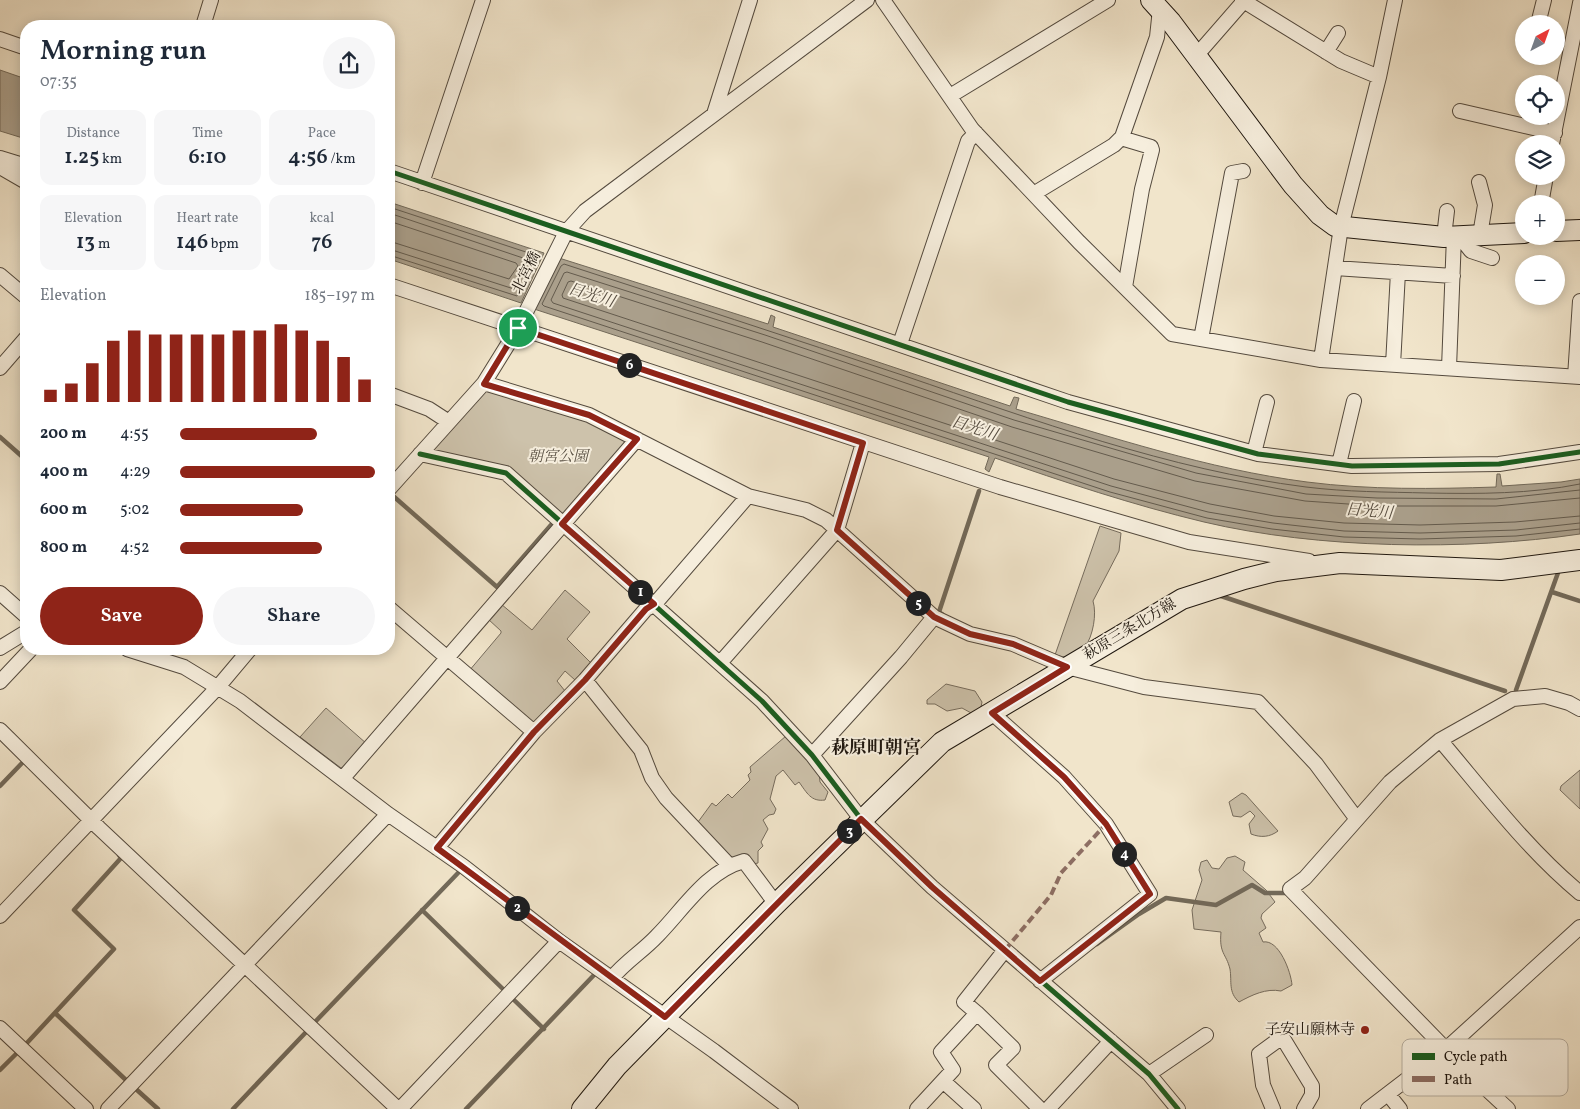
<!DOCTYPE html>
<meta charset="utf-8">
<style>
body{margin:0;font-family:Vollkorn,"Noto Serif JP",serif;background:#f6f6f7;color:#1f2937;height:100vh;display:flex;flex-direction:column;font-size:19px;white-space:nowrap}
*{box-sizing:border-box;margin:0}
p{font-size:16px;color:#747a83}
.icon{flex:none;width:28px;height:28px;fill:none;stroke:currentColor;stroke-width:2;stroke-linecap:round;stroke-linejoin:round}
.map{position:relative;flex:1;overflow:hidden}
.side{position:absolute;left:20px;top:20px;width:375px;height:635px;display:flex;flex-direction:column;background:#fff;border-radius:20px;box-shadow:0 2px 12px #0003}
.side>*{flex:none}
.needle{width:32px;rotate:41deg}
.tools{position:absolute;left:1515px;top:15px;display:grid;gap:10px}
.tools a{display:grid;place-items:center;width:50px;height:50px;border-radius:50%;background:#fff;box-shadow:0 2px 12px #0003;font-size:25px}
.pin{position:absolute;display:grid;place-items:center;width:42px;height:42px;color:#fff;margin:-21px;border:2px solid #fff;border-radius:50%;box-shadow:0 1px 5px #0007}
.km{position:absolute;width:25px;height:25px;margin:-12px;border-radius:50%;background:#222;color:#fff;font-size:14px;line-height:25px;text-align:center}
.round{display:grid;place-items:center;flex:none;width:52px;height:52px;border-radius:26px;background:#f6f6f7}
.headline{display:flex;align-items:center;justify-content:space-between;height:85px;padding:0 20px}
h1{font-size:28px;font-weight:600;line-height:38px}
.stats{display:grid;grid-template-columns:repeat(3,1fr);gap:8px;height:85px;padding:5px 20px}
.stats div{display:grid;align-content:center;border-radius:12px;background:#f6f6f7;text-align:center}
.stats b{font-size:21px;font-weight:600}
.stats small{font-size:14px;font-weight:400}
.stats p{font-size:14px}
.chart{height:140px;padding:10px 20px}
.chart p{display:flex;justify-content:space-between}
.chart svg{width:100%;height:90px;margin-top:5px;stroke:#8f2418;stroke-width:6}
.button{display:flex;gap:10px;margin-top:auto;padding:10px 20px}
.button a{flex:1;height:58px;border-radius:30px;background:#8f2418;color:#fff;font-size:20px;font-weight:600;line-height:58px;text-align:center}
.button a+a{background:#f6f6f7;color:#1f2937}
ul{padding:0 20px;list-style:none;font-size:16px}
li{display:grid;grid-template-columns:80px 60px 1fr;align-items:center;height:38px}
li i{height:12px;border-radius:6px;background:#8f2418}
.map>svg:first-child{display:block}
</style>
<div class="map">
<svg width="1580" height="1109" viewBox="0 0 1580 1109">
<rect width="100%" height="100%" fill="#f1e5cb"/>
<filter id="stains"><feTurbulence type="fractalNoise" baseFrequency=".004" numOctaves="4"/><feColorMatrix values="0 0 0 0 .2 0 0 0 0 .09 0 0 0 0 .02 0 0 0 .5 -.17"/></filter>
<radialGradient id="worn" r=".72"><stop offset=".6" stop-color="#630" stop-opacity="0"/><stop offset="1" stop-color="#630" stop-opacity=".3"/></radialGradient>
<path fill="#cdc2ab" stroke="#766c5d" d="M484 388 588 418 624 440 626 447 562 521 505 470 426 452Z
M1100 526 1121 533 1119 551 1093 601C1097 614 1093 636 1085 647 1081 651 1073 655 1069 658L1055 655Z
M565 590 590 612 567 639 591 663 575 680 565 671 557 681 565 691 535 723H530L469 671 501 633V631L488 619 501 604 532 630Z
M946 684 975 691 982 702 981 707 973 714 962 708 947 711 935 704H927V700Z
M326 708 367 744 347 766 341 768 300 737Z
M786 736 819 773 820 782 828 792 825 800C811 802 807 793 799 782L795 785 783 770 776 776 770 799 776 809 774 814 769 815 763 820 768 829 761 842 763 846 758 851V863C731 871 714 843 698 827V822L712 803 716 806 728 794 732 798 750 780 748 775 751 772 750 767Z
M1580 770V809L1560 790 1561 786Z
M1242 793 1246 795 1278 831C1270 837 1261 838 1251 834L1249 824 1255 816 1250 811 1241 817 1233 816 1229 802Z
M1235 856 1245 862 1243 870 1266 890 1275 902 1262 914 1261 918 1266 928 1259 933 1263 942C1279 939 1291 972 1292 985L1281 991C1266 988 1252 995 1239 1002 1228 992 1232 982 1230 969 1226 953 1219 954 1221 932L1194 929 1192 910 1202 880 1199 870 1201 862 1207 860 1212 868 1219 869 1227 858Z"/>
<path fill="#aa9f8b" stroke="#726959" d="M0 70 26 79V139L0 131Z
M389 202 544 253 521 303 389 259Z
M559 258 768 324 771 315 775 317 773 327 1010 406 1014 397 1019 398 1016 409C1112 437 1207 469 1307 482 1369 490 1434 489 1496 487L1497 474H1500L1502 486 1561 482 1580 479V534C1465 551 1318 549 1204 522 1133 505 1064 482 995 458L989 472 985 469 989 457 534 309Z"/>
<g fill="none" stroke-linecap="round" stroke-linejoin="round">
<path stroke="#645b4d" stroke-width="1" d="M389 207 535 255 537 258 517 296 389 255
M389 213 526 259 528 262 514 289 389 249
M389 221 516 263 518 266 509 279 389 241
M1580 484C1531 494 1478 494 1428 493 1387 492 1346 492 1306 487 1170 470 1034 420 905 376 791 338 678 301 564 264L561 266 542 304 544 306 1110 492 1207 518 1272 529 1344 537 1420 539 1516 536 1580 529
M1580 490 1496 499 1377 498 1306 494 1196 473 1014 420 765 335 567 272 564 273 551 300 553 303 1111 486 1208 512 1273 523 1344 531 1420 533 1516 530 1580 523
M1580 498 1496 506H1377L1305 501 1195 481 1012 427 762 342 571 281 568 282 562 295 563 298 1114 479 1210 504 1274 516 1344 523 1420 525 1515 522 1580 516"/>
<path stroke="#726959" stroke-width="4.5" d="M0 437 26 460
M392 495 497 587 551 525
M1552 592 1580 601
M1218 595 1505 691
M942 614 939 612 979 491
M1516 690 1559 570
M0 786 24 761
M422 910 505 991
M1097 944 1139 914 1166 898 1216 905 1252 885 1265 893H1288
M513 999 544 1029
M55 1013 127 1081
M315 1022 458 873
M26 1044 114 949 74 910 121 858 119 855
M0 1070 17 1053
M137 1090 158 1109
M233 1109 308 1030
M466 1109 594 975"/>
<g stroke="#544a3e" stroke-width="16">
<path id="street" d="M883 0 972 129 1079 242 1172 334 1321 360 1580 377
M1242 0 1341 61 1379 77
M1538 24 1544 0
M203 26 211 0
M0 39 26 48
M1326 52 1338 33
M1196 56 1244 1
M950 96 1108 0
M1460 111 1555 133
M714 114 750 0
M1121 138 1151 147 1152 150 1142 189 1125 287
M1552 144 1580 3
M0 158 26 166
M0 167 26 182
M389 171 1068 402 1258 454 1352 466 1499 464 1580 452
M1479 182 1485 205 1480 235
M422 183 483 0
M1035 193 1114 145 1122 137 1157 37 1160 9
M1541 204 1546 176
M1459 236 1471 251 1492 258
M1444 237 1447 211
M1335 268 1453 276
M0 275 26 297
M389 285 1000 487 1189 542 1309 561
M1201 339 1232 173 1243 171
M900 344 968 141 976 133
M1321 360 1341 227 1379 77 1395 0
M1393 365 1398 272
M0 368 26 338
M1449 368 1454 236
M1575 377 1580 301
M484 383 589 415 748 496 806 510 826 520 934 617 970 634 1013 644 1067 667 1144 687 1258 702 1316 764 1356 818
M389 394 429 409 449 422
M1254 453 1267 402
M420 454 506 473 762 701 812 755 861 819 932 887 1149 1074 1178 1109
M1339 464 1354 401
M389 489 484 383 518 328 566 232 585 211 867 0
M0 593 26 616
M389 608 534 732
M0 648 26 632
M127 649 184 667 240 701 388 814 463 866 559 941 714 1051 791 1109
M720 663 837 530 863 443
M585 680 641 750 652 778 666 798 729 865
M0 682 31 649
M992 713 1064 777 1106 824 1150 894 1040 981
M0 730 99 828 398 1109
M1440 740C1485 793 1527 849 1580 893
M812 755 901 657 934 617
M343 778 637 439
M437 848 534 732 585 680 646 609 654 605 748 496
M0 916 218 687 250 649
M612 978C625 962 643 951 657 936 683 910 706 871 744 861L776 904
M977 1013 1013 1048 996 1065 1040 1109
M0 1028 86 1109
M1149 1074 1206 1035
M943 1081 974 1109
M1388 1094 1400 1109
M108 1109 388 814
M400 1109 559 941
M917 1109 953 1070 941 1052 977 1013 964 1002 1005 950
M1048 1109 1111 1041
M1273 1109 1263 1085 1259 1054 1278 1040H1284L1312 1086V1095L1304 1109
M1368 1109 1445 1050 1580 927
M1508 1109 1465 1069 1290 889 1305 878 1390 782 1440 740 1513 699 1545 696 1569 703 1580 709"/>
</g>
<g stroke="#1f170f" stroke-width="22">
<path id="secondary" d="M1151 0 1171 22 1293 185 1320 215 1335 226 1444 237 1524 233
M1556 231 1580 230
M582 1109 617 1066 776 904 942 742 1182 599 1244 579 1276 571 1340 563 1501 570 1580 560"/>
</g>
<use href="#street" stroke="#f6eedd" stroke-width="14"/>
<use href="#secondary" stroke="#f6eedd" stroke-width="20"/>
<path stroke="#8d6e63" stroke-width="4" stroke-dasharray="8 4" stroke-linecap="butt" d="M1005 950 1051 895 1061 873 1106 824"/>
<g stroke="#f6eedd" stroke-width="8">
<path id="cycleway" d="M389 171 1068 402 1258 454 1352 466 1499 464 1580 452
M420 454 506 473 762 701 812 755 861 819 932 887 1149 1074 1178 1109"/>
</g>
<use href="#cycleway" stroke="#1b5e20" stroke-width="5"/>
</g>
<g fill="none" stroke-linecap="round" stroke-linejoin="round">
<g stroke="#fff" stroke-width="10">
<path id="route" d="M518 328 863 443 837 530 934 617 970 634 1013 644 1067 667 992 713 1064 777 1106 824 1150 894 1040 981 932 887 861 819 665 1017 437 848 534 732 585 680 646 609 654 604 562 524 637 439 589 415 484 384Z"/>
</g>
<use href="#route" stroke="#8f2418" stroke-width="6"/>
</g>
<circle fill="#8f2418" stroke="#f6eedd" stroke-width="2" cx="1365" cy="1030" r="5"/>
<g text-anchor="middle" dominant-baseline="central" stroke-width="4" stroke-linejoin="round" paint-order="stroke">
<g font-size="15" fill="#1f170f" stroke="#f6eedd">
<text transform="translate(527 273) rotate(-63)">北宮橋</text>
<text transform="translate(1130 630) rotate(-31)">萩原三条北方線</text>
</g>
<g font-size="15" font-style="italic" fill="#5c5346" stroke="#f6eedd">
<text x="558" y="457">朝宮公園</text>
</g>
<g font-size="15" fill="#1f170f" stroke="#f6eedd" text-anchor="end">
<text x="1355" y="1030">子安山願林寺</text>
</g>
<g font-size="16" font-style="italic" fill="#574d41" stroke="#f6eedd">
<text transform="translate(591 296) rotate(17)">日光川</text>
<text transform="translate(974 429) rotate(18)">日光川</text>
<text transform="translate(1369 512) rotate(5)">日光川</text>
</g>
<g font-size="18" font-weight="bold" fill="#1f170f" stroke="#f6eedd">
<text x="876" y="748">萩原町朝宮</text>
</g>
</g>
<rect x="1402" y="1039" width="166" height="57" rx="8" fill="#f6eedd" stroke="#b6ae9f" stroke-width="1"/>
<rect x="1412" y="1053" width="23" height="7" fill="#1b5e20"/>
<rect x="1412" y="1076" width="23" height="6" fill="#8d6e63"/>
<g font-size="14" fill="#1f170f">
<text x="1444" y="1061">Cycle path</text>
<text x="1444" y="1084">Path</text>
</g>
<rect width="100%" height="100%" filter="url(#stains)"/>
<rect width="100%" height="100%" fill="url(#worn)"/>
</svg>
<div class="tools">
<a><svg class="needle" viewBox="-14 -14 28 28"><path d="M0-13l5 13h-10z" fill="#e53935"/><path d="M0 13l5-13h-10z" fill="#747a83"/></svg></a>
<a><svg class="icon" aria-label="locate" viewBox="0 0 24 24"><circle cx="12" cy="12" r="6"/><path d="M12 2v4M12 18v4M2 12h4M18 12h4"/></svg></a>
<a><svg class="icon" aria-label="layers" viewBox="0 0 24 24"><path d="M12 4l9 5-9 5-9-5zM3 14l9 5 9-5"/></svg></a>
<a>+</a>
<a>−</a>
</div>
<div class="pin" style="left:518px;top:328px;background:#1e9e55"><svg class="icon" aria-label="arrive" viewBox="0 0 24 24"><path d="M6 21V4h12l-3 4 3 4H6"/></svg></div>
<b class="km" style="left:640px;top:592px">1</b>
<b class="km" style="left:517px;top:908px">2</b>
<b class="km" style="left:849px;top:831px">3</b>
<b class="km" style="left:1124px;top:854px">4</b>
<b class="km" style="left:918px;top:603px">5</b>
<b class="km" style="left:629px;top:365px">6</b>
<section class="side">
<div class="headline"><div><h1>Morning run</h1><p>07:35</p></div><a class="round"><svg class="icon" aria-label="share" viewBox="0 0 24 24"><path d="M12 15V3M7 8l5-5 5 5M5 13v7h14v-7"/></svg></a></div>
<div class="stats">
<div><p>Distance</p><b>1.25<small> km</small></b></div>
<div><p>Time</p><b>6:10</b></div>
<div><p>Pace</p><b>4:56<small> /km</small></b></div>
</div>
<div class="stats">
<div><p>Elevation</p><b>13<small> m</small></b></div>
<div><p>Heart rate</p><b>146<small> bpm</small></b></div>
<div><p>kcal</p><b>76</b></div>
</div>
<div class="chart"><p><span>Elevation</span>185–197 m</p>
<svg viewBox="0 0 160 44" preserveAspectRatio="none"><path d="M5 44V38M15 44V35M25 44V25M35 44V14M45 44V9M55 44V11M65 44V11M75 44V11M85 44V11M95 44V9M105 44V9M115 44V6M125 44V9M135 44V14M145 44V22M155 44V33"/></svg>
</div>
<ul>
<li><b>200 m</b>4:55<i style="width:70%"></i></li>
<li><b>400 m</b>4:29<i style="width:100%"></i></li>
<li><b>600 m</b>5:02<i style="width:63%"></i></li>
<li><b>800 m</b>4:52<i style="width:73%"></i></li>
</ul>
<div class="button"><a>Save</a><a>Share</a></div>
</section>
</div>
